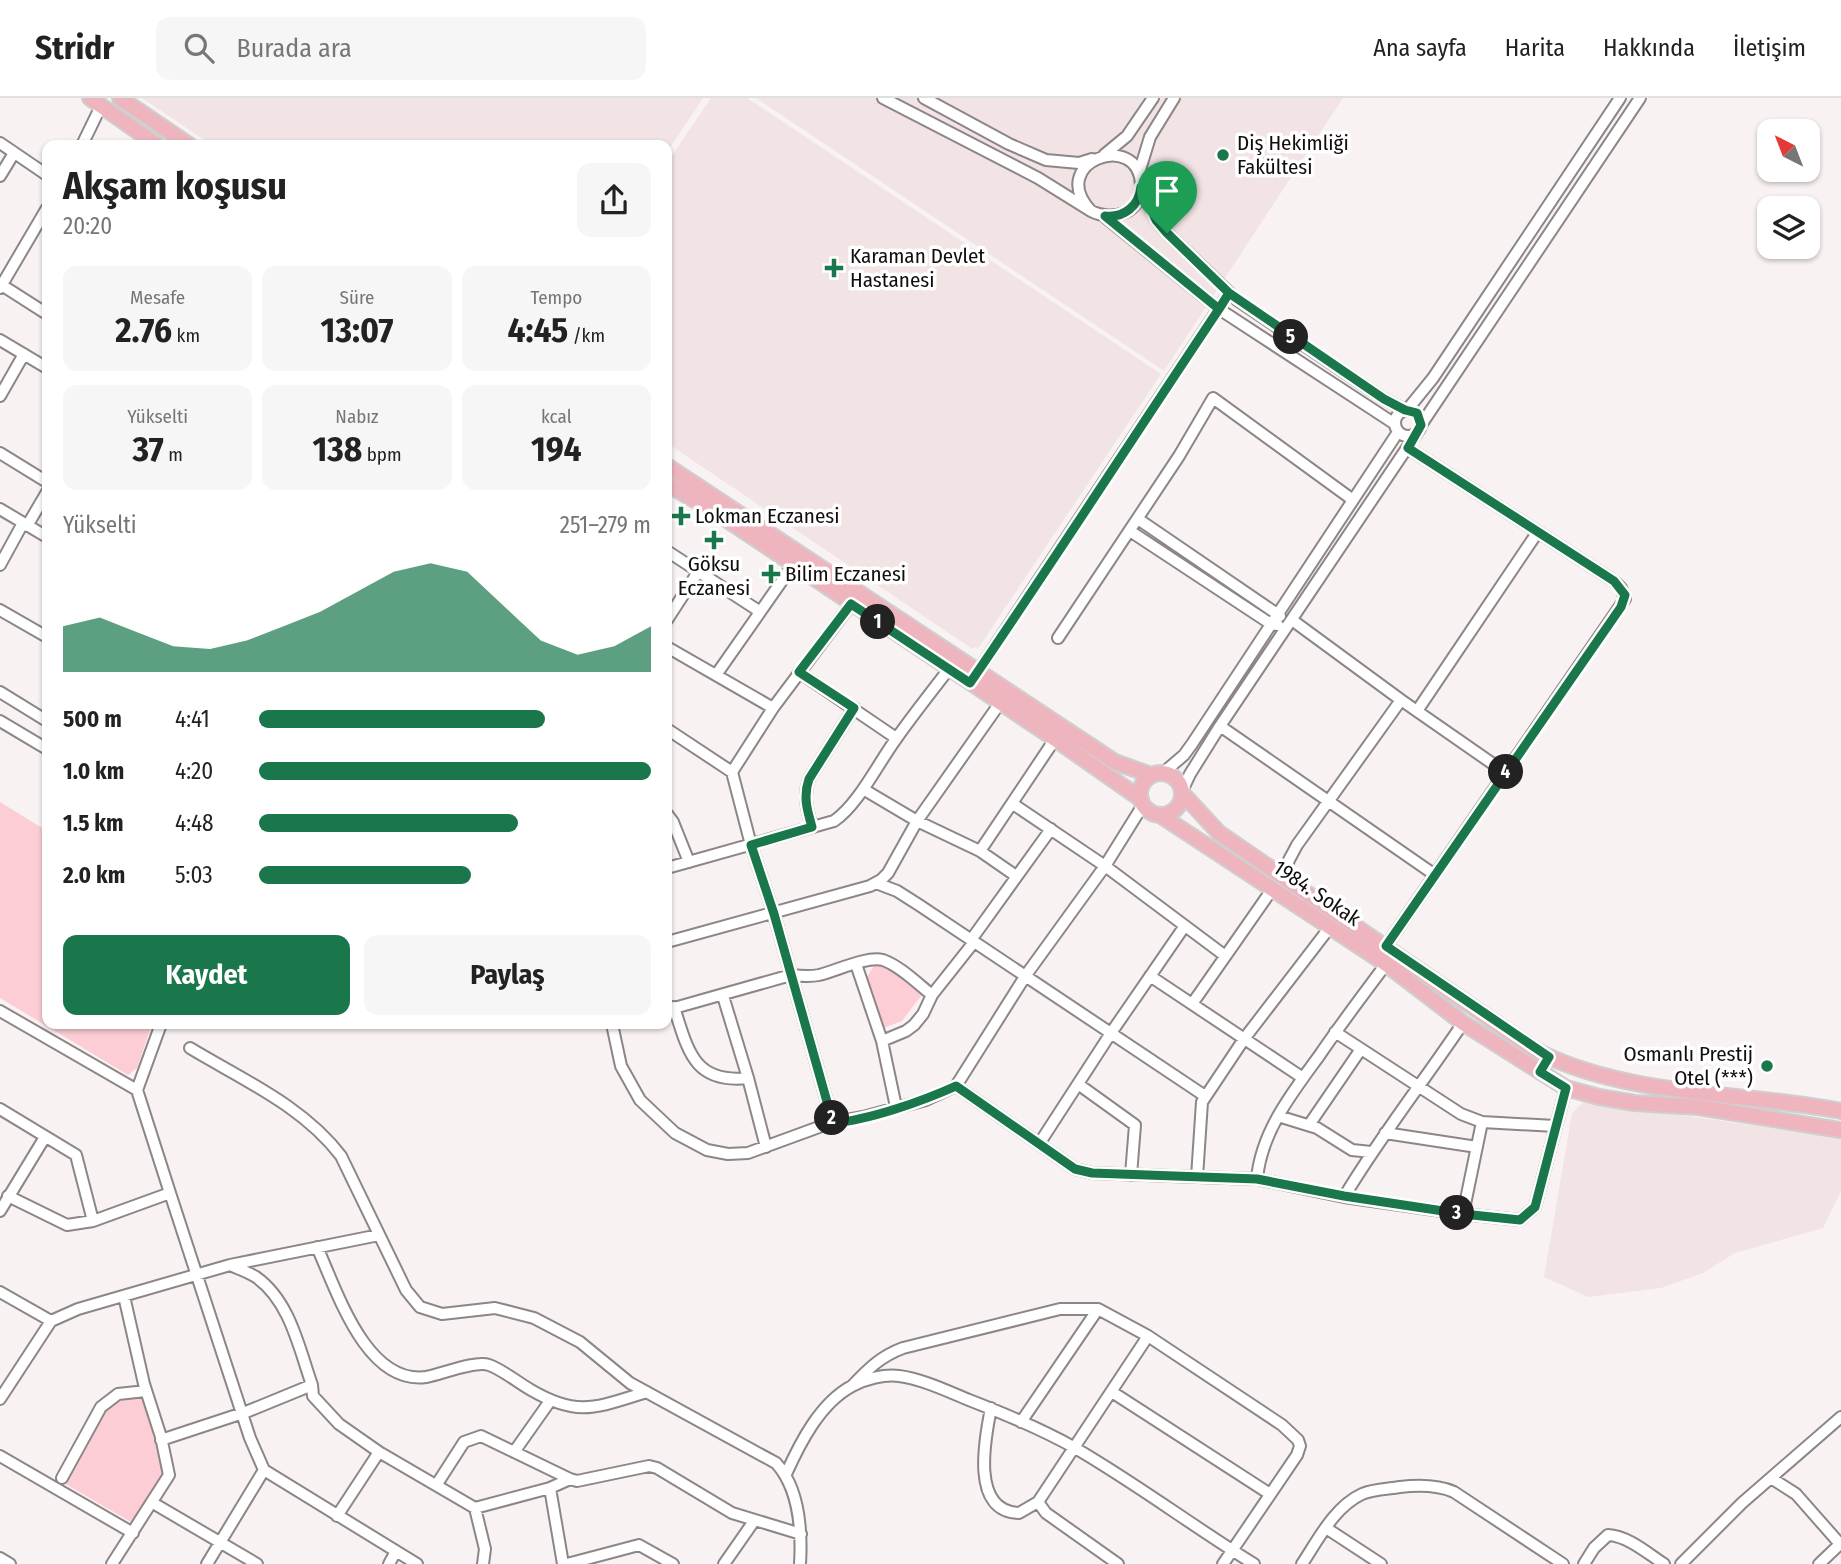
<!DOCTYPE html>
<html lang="tr">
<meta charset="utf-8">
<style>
body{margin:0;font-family:"Fira Sans Condensed",sans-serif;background:#f6f6f6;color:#222;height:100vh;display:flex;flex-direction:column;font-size:26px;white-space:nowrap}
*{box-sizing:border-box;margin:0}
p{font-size:23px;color:#767676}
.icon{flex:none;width:38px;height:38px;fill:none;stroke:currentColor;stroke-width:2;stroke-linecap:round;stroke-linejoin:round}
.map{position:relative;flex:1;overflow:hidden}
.drawer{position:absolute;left:42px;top:42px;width:630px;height:889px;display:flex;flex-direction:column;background:#fff;border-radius:14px;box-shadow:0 2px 5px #0004}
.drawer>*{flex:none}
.needle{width:46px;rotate:318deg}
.tools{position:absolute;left:1757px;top:21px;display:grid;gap:14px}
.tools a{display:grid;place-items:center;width:63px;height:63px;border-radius:14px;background:#fff;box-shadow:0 2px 5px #0004;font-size:35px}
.pin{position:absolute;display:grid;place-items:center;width:60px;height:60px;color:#fff;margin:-72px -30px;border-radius:50% 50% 50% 0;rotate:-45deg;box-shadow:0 0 7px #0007}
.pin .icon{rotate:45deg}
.km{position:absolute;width:35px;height:35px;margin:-18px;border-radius:50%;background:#222;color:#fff;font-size:19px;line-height:35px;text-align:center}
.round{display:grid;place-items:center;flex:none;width:74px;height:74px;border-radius:14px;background:#f6f6f6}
.overview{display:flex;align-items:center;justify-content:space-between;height:119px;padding:0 21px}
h1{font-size:38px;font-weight:700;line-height:52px}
.metrics{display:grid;grid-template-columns:repeat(3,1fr);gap:10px;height:119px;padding:7px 21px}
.metrics div{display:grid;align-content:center;border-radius:14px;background:#f6f6f6;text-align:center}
.metrics b{font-size:35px;font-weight:700}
.metrics small{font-size:19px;font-weight:400}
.metrics p{font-size:19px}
.chart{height:196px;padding:14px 21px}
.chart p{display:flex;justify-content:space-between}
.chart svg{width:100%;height:126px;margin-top:7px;fill:#1a774c;opacity:.7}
.primary-button{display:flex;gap:14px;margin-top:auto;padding:14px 21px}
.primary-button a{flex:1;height:80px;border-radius:14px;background:#1a774c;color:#fff;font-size:28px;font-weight:700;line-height:80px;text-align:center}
.primary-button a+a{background:#f6f6f6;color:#222}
ul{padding:0 21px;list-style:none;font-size:23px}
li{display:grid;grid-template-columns:112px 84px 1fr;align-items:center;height:52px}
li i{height:18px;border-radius:9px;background:#1a774c}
header{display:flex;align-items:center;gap:42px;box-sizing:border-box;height:98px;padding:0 35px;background:#fff;border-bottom:2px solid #e0e0e0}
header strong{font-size:33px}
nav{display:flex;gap:38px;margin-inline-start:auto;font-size:24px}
.search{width:490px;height:63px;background:#f6f6f6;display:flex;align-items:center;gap:18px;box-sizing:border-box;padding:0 24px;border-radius:14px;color:#767676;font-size:26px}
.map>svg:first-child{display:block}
</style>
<header>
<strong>Stridr</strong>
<div class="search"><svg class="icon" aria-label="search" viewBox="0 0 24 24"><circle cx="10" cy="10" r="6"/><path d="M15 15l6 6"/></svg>Burada ara</div>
<nav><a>Ana sayfa</a><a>Harita</a><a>Hakkında</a><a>İletişim</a></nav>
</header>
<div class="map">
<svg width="1841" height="1466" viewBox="0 0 1841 1466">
<rect width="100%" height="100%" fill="#f9f2f3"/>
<path fill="#f2e3e5" d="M142 0H703L667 54V47H212Z
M711 0H747L1161 276 979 549 971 550 667 345V65Z
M756 0H1343L1164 273Z
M1584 1003 1841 1040V1093L1823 1130 1735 1155 1703 1175 1661 1190 1588 1199 1544 1179 1572 1015Z"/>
<path fill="#fccdd4" d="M0 704 47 733V926H152L137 970 128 977 0 900Z
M876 864H881L924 894 902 923 881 931 866 881Z
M143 1297 163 1378 131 1424 64 1385 109 1307 121 1300Z"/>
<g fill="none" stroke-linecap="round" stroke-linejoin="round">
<g stroke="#8d8687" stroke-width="14">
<path id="minor" d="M883 0 1038 80 1091 113C1112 124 1143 115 1141 87 1139 31 1045 64 1091 113
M924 0 1009 46 1046 62 1079 65 1092 61
M0 45 47 77
M82 47 101 8
M1104 57 1127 38 1153 0
M1139 75 1150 39 1174 0
M0 78 14 55
M1141 89 1156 122 1167 135 1237 202 1384 301 1405 312
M1105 119 1219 211 1395 326
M0 186 47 216
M0 190 47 110
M0 242 47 270
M0 298 24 256
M1395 325a13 13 0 1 1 26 0a13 13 0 1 1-26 0Z
M1407 312 1433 280 1620 0
M1421 327 1640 0
M0 355 47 384
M0 411 47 439
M1138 421 1280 518
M27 428 47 394
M1130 433 1271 526 1278 527
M667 453 759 513
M0 467 23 425
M0 512 47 539
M667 522 698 474
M1292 522 1401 602 1506 675
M1058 540 1179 358 1213 300 1353 402
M667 549 773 610
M799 574 896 640
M716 577 793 467
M975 578 1229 195
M0 594 47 623
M1417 613 1537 435
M0 623 47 651
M1220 628 1435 777
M667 631 732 674 751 747 774 816 833 1025
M732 674 773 610 851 506
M1163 675 1184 657 1192 646 1398 334
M863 691 917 723 980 753 1016 778
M1182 693 1190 676 1220 628 1417 335
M1013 706 1105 768 1224 857
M667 716 673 724 689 764
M812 729C807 712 803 698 809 681L854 610
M980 753 1055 641
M667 770 834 723C858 707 879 664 896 641 913 617 931 594 949 571
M1284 778 1289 762 1297 747 1401 602
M876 785 897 793 919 807 1205 998
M971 842 1051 731
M667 844 870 788 881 782 888 775 917 723 1000 605
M1386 848 1625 501 1621 490 1614 483 1408 350
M856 866 882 943 896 1009
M1386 866C1363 897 1340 927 1319 958 1292 995 1261 1034 1257 1081L1344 1099 1463 1116 1520 1122 1535 1109 1566 990
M1150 878 1303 980
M723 898 748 980 766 1049
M1192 906 1273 790
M674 909C688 953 694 986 748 980
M667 912 791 877C801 878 809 879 819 877 836 873 866 858 883 862 900 868 918 886 932 897
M0 913 137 992
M161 926 137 992 170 1095
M612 926 621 968 640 1002 675 1035 707 1052 728 1056 748 1055 830 1025 863 1019 926 1002 956 988 1026 877 1105 768 1143 707
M1335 934 1461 1016 1482 1024 1555 1028
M882 943 906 933 914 927 923 916 932 897 974 844
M190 950C243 982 303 1008 341 1058L406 1192 420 1209 442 1216 495 1210 534 1220 580 1244 630 1285 776 1365C799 1390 802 1433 800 1466
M1078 986 1135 1027 1131 1077
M956 988 1075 1071 1092 1075 1197 1079
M0 1011 76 1057 93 1123
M1278 1018 1317 1030 1352 1052 1371 1054
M1309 1027 1361 951
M1385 1035 1477 1049
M1039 1046 1111 935 1184 829
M1257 1081 1197 1079 1202 1004 1244 941 1330 829
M8 1098 67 1127 93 1123 170 1095 250 1340 264 1372 417 1466
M1344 1099C1380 1039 1424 983 1463 925
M0 1113 45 1039
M1463 1116 1482 1024
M317 1149C337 1193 366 1287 426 1279 442 1276 476 1262 489 1267 503 1272 517 1284 531 1292 579 1320 597 1309 647 1294
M230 1167C239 1171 248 1174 256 1179 290 1203 299 1250 312 1287
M0 1194 51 1223
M852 1288C868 1271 881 1258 903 1250L1060 1211H1098L1148 1238 1282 1327 1298 1342 1300 1348 1297 1357 1223 1466
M1112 1294 1270 1396
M0 1301 51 1223 78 1211 230 1167 379 1137
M991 1310C985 1340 970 1414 1019 1415L1038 1404 1148 1238
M1021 1324 1098 1211
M161 1342 246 1314 312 1287 313 1298 339 1326 379 1354 475 1410 485 1451 483 1466
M514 1354 550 1303
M0 1358 133 1435
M786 1376C800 1345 820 1305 852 1288 865 1281 884 1276 899 1278 922 1281 947 1293 969 1302 1005 1316 1042 1331 1075 1350 1137 1386 1194 1429 1254 1466
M62 1380 101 1309 118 1296 146 1293
M1771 1380 1796 1396 1840 1446
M437 1386 464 1344 481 1338 570 1381
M550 1390 563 1466
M1038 1404 1046 1415 1118 1466
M153 1405 257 1466
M475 1410 550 1390 570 1381 577 1383 649 1368 657 1370 732 1415 801 1436
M337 1418 379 1354
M1326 1430 1381 1466
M0 1460 10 1466
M112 1466 169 1377 161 1339 144 1286 124 1198
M207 1466 264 1372
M389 1466 396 1453
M567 1466 639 1447 673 1466
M724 1466 754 1423
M1302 1466C1318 1442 1334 1409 1362 1396 1373 1391 1388 1391 1400 1389 1418 1387 1438 1387 1454 1394L1563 1466
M1584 1466 1594 1450 1608 1437C1628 1438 1647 1455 1664 1466
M1681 1466 1742 1405 1841 1319
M1819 1466 1841 1445"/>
</g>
<g stroke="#cfcfcf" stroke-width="18">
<path id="major" d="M90 0 157 47
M120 0 189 47
M667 368 1115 664 1151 677
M667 386 717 415 1055 641 1141 701
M1140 696a21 21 0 1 1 42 0a21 21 0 1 1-42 0Z
M1183 696 1219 735 1537 953C1626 999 1744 994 1841 1013
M1160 717 1386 866 1463 925 1566 990 1599 999 1635 1005 1698 1009 1841 1032"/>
</g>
<use href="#minor" stroke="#fff" stroke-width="10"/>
<use href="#major" stroke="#eeb5bf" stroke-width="14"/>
</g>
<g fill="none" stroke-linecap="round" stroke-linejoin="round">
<g stroke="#fff" stroke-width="14">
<path id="route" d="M1167 135 1229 195 1219 211C1136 335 1055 461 970 585L851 506 799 574 854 610 809 681C803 698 807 712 812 729L751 747 774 816 833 1025C869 1022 923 1003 956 988L1075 1071 1092 1075 1257 1081 1344 1098 1463 1116 1520 1122 1535 1109 1566 990 1540 974 1549 959 1386 848 1621 509 1625 497 1614 483 1408 350 1421 327 1417 315 1405 312 1384 301 1229 195 1219 211 1105 118C1124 120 1139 108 1141 89L1156 122 1167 135"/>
</g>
<use href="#route" stroke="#1a774c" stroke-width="9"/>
</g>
<g fill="#1a774c" stroke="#fff" stroke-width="2.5">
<circle cx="1223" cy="57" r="7"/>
<path d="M830.5 159.5h7v7h7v7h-7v7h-7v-7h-7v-7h7z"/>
<path d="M677.5 407.5h7v7h7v7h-7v7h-7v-7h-7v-7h7z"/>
<path d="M710.5 431.5h7v7h7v7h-7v7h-7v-7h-7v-7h7z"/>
<path d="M767.5 465.5h7v7h7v7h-7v7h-7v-7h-7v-7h7z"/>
<circle cx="1767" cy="968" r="7"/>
</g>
<g text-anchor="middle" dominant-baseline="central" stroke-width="7" stroke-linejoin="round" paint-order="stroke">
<g font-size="21" fill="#110e0e" stroke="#fff" text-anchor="start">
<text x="1237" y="45">Diş Hekimliği<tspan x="1237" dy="24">Fakültesi</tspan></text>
<text x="850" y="158">Karaman Devlet<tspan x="850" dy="24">Hastanesi</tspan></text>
<text x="695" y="418">Lokman Eczanesi</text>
<text x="714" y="466" text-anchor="middle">Göksu<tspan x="714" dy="24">Eczanesi</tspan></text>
<text x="785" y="476">Bilim Eczanesi</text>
<text x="1753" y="956" text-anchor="end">Osmanlı Prestij<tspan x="1753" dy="24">Otel (***)</tspan></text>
</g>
<g font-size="21" fill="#110e0e" stroke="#fff">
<text transform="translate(1317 795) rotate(34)">1984. Sokak</text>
</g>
</g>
</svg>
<div class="tools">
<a><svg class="needle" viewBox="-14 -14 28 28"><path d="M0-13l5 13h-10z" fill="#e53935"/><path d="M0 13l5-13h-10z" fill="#767676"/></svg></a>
<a><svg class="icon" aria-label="layers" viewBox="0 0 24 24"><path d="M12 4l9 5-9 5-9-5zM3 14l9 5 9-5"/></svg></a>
</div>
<div class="pin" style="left:1167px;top:135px;background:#1e9e55"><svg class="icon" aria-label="arrive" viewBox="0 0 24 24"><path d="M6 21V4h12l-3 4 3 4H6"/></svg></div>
<b class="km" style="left:878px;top:524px">1</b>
<b class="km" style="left:832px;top:1020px">2</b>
<b class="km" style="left:1457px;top:1115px">3</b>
<b class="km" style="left:1506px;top:674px">4</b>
<b class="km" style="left:1291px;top:239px">5</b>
<section class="drawer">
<div class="overview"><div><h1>Akşam koşusu</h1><p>20:20</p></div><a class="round"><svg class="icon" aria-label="share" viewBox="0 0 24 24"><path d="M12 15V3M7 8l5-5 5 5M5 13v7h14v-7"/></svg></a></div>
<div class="metrics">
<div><p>Mesafe</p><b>2.76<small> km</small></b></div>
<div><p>Süre</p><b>13:07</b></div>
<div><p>Tempo</p><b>4:45<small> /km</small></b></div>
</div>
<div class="metrics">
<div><p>Yükselti</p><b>37<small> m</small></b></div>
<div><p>Nabız</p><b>138<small> bpm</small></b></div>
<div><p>kcal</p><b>194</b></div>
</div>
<div class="chart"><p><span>Yükselti</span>251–279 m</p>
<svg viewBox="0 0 160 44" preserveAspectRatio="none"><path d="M0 44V28L10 25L20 30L30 35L40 36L50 33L60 28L70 23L80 16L90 9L100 6L110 9L120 21L130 33L140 38L150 35L160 28V44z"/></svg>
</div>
<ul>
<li><b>500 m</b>4:41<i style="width:73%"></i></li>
<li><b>1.0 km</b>4:20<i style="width:100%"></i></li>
<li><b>1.5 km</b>4:48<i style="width:66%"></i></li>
<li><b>2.0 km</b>5:03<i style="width:54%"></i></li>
</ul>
<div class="primary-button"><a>Kaydet</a><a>Paylaş</a></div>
</section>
</div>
